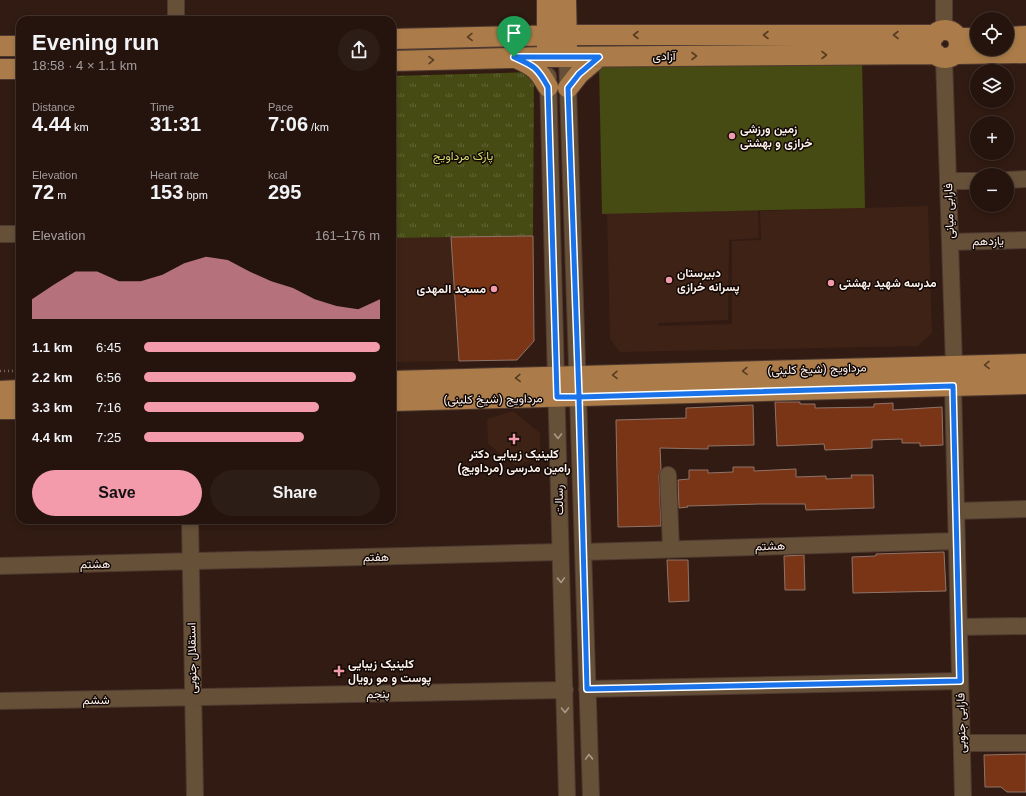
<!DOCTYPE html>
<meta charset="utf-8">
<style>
body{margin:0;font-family:Arial,Vazirmatn,sans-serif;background:#2d1d17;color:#f1f3f6;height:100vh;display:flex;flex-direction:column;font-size:15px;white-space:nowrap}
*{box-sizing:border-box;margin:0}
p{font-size:13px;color:#a39e9e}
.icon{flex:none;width:22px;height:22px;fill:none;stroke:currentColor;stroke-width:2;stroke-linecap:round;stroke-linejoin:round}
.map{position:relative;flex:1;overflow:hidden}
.side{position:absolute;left:16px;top:16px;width:380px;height:508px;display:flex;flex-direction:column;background:#25140e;border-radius:12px;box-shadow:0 2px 6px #0003,0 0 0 1px #42332e}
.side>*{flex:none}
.controls{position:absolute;left:970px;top:12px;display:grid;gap:8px}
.controls a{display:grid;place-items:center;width:44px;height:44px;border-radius:50%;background:#25140e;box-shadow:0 2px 6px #0003,0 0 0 1px #42332e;font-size:20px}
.pin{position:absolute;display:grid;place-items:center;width:34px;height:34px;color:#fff;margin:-41px -17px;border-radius:50% 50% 50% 0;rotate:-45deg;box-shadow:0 0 4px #0007}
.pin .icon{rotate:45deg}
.round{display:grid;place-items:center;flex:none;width:42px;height:42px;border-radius:21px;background:#2d1d17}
.overview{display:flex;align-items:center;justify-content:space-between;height:68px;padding:0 16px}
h1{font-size:22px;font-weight:700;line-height:30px}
.stats{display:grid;grid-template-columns:repeat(3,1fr);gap:6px;height:68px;padding:4px 16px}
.stats div{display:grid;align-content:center}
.stats b{font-size:20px;font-weight:700}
.stats small{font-size:11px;font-weight:400}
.stats p{font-size:11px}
.chart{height:112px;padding:8px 16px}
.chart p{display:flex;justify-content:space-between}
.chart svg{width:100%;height:72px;margin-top:4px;fill:#f39aab;opacity:.7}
.action{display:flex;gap:8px;margin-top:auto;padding:8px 16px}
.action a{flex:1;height:46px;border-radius:24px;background:#f39aab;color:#111;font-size:16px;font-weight:700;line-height:46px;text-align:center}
.action a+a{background:#2d1d17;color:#f1f3f6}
ul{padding:0 16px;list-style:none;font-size:13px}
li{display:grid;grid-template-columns:64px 48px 1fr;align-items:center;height:30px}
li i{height:10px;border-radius:5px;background:#f39aab}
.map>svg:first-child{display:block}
</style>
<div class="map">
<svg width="1026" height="796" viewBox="0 0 1026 796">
<defs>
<pattern id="park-tufts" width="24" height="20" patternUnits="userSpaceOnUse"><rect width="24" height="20" fill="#464a13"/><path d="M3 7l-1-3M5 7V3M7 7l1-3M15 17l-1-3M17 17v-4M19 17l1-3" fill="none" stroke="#626536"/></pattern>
</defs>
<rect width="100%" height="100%" fill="#311b12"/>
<path fill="#3f2216" d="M928 206 932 333 918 346 620 352 610 339 607 214 758 210 759 238 729 240 728 320 658 323V326L732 324V241L761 240 760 211Z
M451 237 459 361 392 362V238Z
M513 411 540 433V458L515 465 488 444 487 419Z"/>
<path fill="url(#park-tufts)" d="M534 72 533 236 392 238V76Z"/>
<path fill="#464a13" d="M862 59 865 208 602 214 599 64Z"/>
<path fill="#7a3516" stroke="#907469" d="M533 236 534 341 517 360 459 361 451 237Z
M775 402H800V404H815V408L874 407V404L893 403V410L942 407 943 445 920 446V443H902V439L872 440V448L825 450 824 444 777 446Z
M753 405 754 445 708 446V449L660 448 661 469 659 475 661 526 618 527 616 420 686 418V408Z
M733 467H754V471L796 469V477L826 476V479L852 478 851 475H873L874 508 806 510 805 504H760L687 506 688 507 679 508 678 480 689 479V470H708V473L733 472Z
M944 552 946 591 853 593 852 557 876 556V554Z
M804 555 805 590H785L784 556Z
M667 560H688L689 601 669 602Z
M1026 754V792H1007L1001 787H985L984 755Z"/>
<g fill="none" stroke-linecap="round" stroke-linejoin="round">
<g stroke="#4e3931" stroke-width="18">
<path id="minor" d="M176 0V20
M944 0V31
M567 57 591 796
M944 58 954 365
M548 76 567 796
M1007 180 1026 179
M948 181H977
M0 234H20
M950 242 1026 240
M953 386 963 796
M668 475 671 549
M956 511 1026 509
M190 520 195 796
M583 552 957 541
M0 566 560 552
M959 627 1026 626
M587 689 960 681
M0 701 565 690
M962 743H1026"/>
</g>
<g stroke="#4e3931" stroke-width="22">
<path id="major" d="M547 0V49
M566 0 567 49
M931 44a14 14 0 1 1 28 0a14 14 0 1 1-28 0Z
M1007 37 1026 36
M958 38H977
M392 39 568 35H935
M0 46H20
M955 54 1026 53
M516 58C534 66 538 69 548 87
M392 61 546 57 936 54
M0 69H20
M568 88 579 74 599 57
M392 381 1026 364
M0 391 20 390
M392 401 1026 384
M0 409H20"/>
</g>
<path stroke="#77645c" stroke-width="2.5" stroke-dasharray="1 3" stroke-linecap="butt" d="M0 371H20"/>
<use href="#minor" stroke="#665038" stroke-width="16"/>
<use href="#major" stroke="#ab7c49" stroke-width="20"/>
</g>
<defs><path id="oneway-chevron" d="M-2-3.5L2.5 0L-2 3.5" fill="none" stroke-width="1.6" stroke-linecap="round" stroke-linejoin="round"/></defs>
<g stroke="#573c24">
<use href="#oneway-chevron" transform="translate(636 35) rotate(-180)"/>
<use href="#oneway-chevron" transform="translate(766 35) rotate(-180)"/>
<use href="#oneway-chevron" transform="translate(896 35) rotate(-180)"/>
<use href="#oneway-chevron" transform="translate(470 37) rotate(179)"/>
<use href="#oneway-chevron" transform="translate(824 55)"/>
<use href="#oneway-chevron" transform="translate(694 56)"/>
<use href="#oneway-chevron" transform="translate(431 60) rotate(-2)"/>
<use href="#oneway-chevron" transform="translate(987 365) rotate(179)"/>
<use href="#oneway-chevron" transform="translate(745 371) rotate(178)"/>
<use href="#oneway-chevron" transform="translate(615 375) rotate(178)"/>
<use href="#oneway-chevron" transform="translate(518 378) rotate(178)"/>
</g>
<g stroke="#aa9989">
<use href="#oneway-chevron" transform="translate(558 436) rotate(89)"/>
<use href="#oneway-chevron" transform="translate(561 580) rotate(88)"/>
<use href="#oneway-chevron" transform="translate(565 710) rotate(89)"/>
<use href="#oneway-chevron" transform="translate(589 757) rotate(-92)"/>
</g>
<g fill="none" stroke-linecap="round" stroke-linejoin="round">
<g stroke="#fff" stroke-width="8">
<path id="route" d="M514 57C534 66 537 67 548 87L557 397H579L587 689 960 681 953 386 579 397 568 88 579 74 599 57H514"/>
</g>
<use href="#route" stroke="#1a73e8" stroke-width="5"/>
</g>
<g fill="#f39aab" stroke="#120805" stroke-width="1.5">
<circle cx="732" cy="136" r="4"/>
<circle cx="669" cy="280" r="4"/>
<circle cx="831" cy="283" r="4"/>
<circle cx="494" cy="289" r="4"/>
<path d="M512 433h4v4h4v4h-4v4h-4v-4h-4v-4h4z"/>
<path d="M337 665h4v4h4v4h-4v4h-4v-4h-4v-4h4z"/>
</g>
<g text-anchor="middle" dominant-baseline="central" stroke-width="3" stroke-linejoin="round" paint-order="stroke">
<g font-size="12" fill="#fef2ec" stroke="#120805">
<text x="664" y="56">آزادی</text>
<text transform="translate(949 211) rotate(-92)">فارابی میانی</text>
<text transform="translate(988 241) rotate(-1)">یازدهم</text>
<text transform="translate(817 369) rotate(-2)">مرداویج (شیخ کلینی)</text>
<text transform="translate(493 399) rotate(-1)">مرداویج (شیخ کلینی)</text>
<text transform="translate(559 500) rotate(-91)">رسالت</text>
<text transform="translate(770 546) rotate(-2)">هشتم</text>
<text transform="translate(376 557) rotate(-1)">هفتم</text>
<text transform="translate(95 564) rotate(-1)">هشتم</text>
<text transform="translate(192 658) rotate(-91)">استقلال جنوبی</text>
<text transform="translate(378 694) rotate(-1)">پنجم</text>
<text transform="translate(96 700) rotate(-1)">ششم</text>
<text transform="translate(961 723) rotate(-91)">فارابی جنوبی</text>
</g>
<g font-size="12" font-weight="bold" fill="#fef2ec" stroke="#120805" text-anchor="start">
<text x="740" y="129">زمین ورزشی<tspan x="740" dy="14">خرازی و بهشتی</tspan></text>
<text x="677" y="273">دبیرستان<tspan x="677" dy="14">پسرانه خرازی</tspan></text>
<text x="839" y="283">مدرسه شهید بهشتی</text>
<text x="486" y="289" text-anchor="end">مسجد المهدی</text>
<text x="514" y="454" text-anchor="middle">کلینیک زیبایی دکتر<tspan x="514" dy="14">رامین مدرسی (مرداویج)</tspan></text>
<text x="348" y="664">کلینیک زیبایی<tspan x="348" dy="14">پوست و مو رویال</tspan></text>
</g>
<g font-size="12" fill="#d4dd6e" stroke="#120805">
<text x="463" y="156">پارک مرداویج</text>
</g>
</g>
</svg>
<div class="controls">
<a><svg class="icon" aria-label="locate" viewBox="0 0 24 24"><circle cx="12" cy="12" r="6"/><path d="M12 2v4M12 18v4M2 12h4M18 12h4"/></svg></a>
<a><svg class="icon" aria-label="layers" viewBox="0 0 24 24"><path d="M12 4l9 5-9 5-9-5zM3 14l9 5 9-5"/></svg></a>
<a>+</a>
<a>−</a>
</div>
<div class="pin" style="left:514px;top:57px;background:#1e9e55"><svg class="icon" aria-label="arrive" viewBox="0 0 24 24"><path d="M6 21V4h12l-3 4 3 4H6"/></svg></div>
<section class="side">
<div class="overview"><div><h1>Evening run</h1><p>18:58 · 4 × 1.1 km</p></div><a class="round"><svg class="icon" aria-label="share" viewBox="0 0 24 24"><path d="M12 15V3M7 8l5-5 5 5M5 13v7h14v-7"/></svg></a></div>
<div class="stats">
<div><p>Distance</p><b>4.44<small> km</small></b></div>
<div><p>Time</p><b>31:31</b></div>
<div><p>Pace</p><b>7:06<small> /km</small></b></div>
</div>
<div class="stats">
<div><p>Elevation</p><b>72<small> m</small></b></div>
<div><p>Heart rate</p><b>153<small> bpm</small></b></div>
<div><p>kcal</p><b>295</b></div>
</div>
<div class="chart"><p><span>Elevation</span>161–176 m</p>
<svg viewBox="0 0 160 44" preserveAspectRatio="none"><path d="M0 44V32L10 23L20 15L30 15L40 21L50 21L60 17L70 10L80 6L90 8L100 15L110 21L120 25L130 32L140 36L150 38L160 32V44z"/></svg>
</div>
<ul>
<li><b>1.1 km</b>6:45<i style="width:100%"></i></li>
<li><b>2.2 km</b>6:56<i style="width:90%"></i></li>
<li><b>3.3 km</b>7:16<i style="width:74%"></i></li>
<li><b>4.4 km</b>7:25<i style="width:68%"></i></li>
</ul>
<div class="action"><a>Save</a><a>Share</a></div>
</section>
</div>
